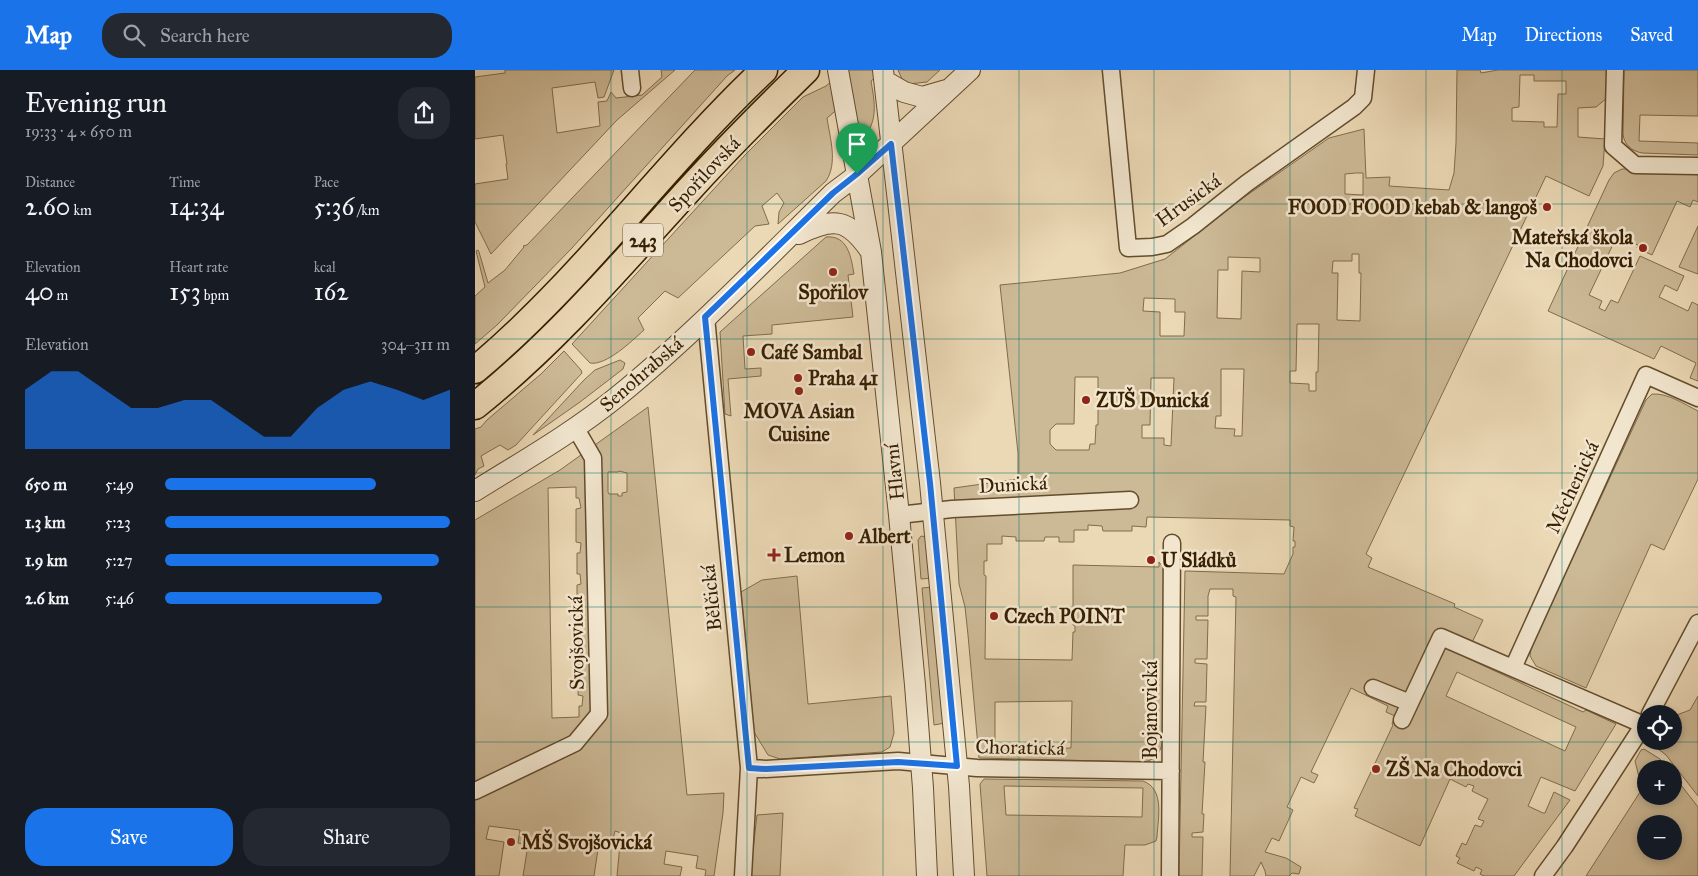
<!DOCTYPE html>
<meta charset="utf-8">
<style>
body{margin:0;font-family:"IM FELL Great Primer",serif;background:#242831;color:#f1f3f6;height:100vh;display:flex;flex-direction:column;font-size:19px;white-space:nowrap}
*{box-sizing:border-box;margin:0}
p{font-size:16px;color:#9ea1a6}
.icon{flex:none;width:28px;height:28px;fill:none;stroke:currentColor;stroke-width:2;stroke-linecap:round;stroke-linejoin:round}
.map{position:relative;flex:1;overflow:hidden}
.sheet{display:flex;flex-direction:column;background:#171b24;width:475px}
.sheet>*{flex:none}
.buttons{position:absolute;left:1162px;top:635px;display:grid;gap:10px}
.buttons a{display:grid;place-items:center;width:45px;height:45px;border-radius:50%;background:#171b24;box-shadow:0 2px 8px #0003;font-size:25px}
.pin{position:absolute;display:grid;place-items:center;width:42px;height:42px;color:#fff;margin:-51px -21px;border-radius:50% 50% 50% 0;rotate:-45deg;box-shadow:0 0 5px #0007}
.pin .icon{rotate:45deg}
.round{display:grid;place-items:center;flex:none;width:52px;height:52px;border-radius:20px;background:#242831}
.summary{display:flex;align-items:center;justify-content:space-between;height:85px;padding:0 25px}
h1{font-size:28px;font-weight:600;line-height:38px}
.figures{display:grid;grid-template-columns:repeat(3,1fr);gap:8px;height:85px;padding:5px 25px}
.figures div{display:grid;align-content:center}
.figures b{font-size:25px;font-weight:600}
.figures small{font-size:14px;font-weight:400}
.figures p{font-size:14px}
.chart{height:140px;padding:10px 25px}
.chart p{display:flex;justify-content:space-between}
.chart svg{width:100%;height:90px;margin-top:5px;fill:#1a73e8;opacity:.7}
.cta{display:flex;gap:10px;margin-top:auto;padding:10px 25px}
.cta a{flex:1;height:58px;border-radius:20px;background:#1a73e8;color:#fff;font-size:20px;font-weight:600;line-height:58px;text-align:center}
.cta a+a{background:#242831;color:#f1f3f6}
ul{padding:0 25px;list-style:none;font-size:16px}
li{display:grid;grid-template-columns:80px 60px 1fr;align-items:center;height:38px}
li i{height:12px;border-radius:6px;background:#1a73e8}
header{display:flex;align-items:center;gap:30px;box-sizing:border-box;height:70px;padding:0 25px;background:#1a73e8;color:#fff}
header strong{font-size:24px}
nav{display:flex;gap:28px;margin-inline-start:auto;font-size:18px}
.search{width:350px;height:45px;background:#242831;display:flex;align-items:center;gap:12px;box-sizing:border-box;padding:0 18px;border-radius:20px;color:#9ea1a6;font-size:19px}
main{display:flex;flex:1;min-height:0}
.map>svg:first-child{display:block}
</style>
<header>
<strong>Map</strong>
<div class="search"><svg class="icon" aria-label="search" viewBox="0 0 24 24"><circle cx="10" cy="10" r="6"/><path d="M15 15l6 6"/></svg>Search here</div>
<nav><a>Map</a><a>Directions</a><a>Saved</a></nav>
</header>
<main>
<section class="sheet">
<div class="summary"><div><h1>Evening run</h1><p>19:33 · 4 × 650 m</p></div><a class="round"><svg class="icon" aria-label="share" viewBox="0 0 24 24"><path d="M12 15V3M7 8l5-5 5 5M5 13v7h14v-7"/></svg></a></div>
<div class="figures">
<div><p>Distance</p><b>2.60<small> km</small></b></div>
<div><p>Time</p><b>14:34</b></div>
<div><p>Pace</p><b>5:36<small> /km</small></b></div>
</div>
<div class="figures">
<div><p>Elevation</p><b>40<small> m</small></b></div>
<div><p>Heart rate</p><b>153<small> bpm</small></b></div>
<div><p>kcal</p><b>162</b></div>
</div>
<div class="chart"><p><span>Elevation</span>304–311 m</p>
<svg viewBox="0 0 160 44" preserveAspectRatio="none"><path d="M0 44V15L10 6L20 6L30 15L40 24L50 24L60 20L70 20L80 29L90 38L100 38L110 24L120 15L130 11L140 15L150 20L160 15V44z"/></svg>
</div>
<ul>
<li><b>650 m</b>5:49<i style="width:74%"></i></li>
<li><b>1.3 km</b>5:23<i style="width:100%"></i></li>
<li><b>1.9 km</b>5:27<i style="width:96%"></i></li>
<li><b>2.6 km</b>5:46<i style="width:76%"></i></li>
</ul>
<div class="cta"><a>Save</a><a>Share</a></div>
</section>
<div class="map">
<svg width="1223" height="806" viewBox="0 0 1223 806">
<rect width="100%" height="100%" fill="#ebd8b5"/>
<filter id="stains"><feTurbulence type="fractalNoise" baseFrequency=".004" numOctaves="4"/><feColorMatrix values="0 0 0 0 .2 0 0 0 0 .09 0 0 0 0 .02 0 0 0 .5 -.17"/></filter>
<radialGradient id="worn" r=".72"><stop offset=".6" stop-color="#630" stop-opacity="0"/><stop offset="1" stop-color="#630" stop-opacity=".3"/></radialGradient>
<path fill="#ccb996" stroke="#826c4b" fill-rule="evenodd" d="M30 0H139L129 27 123 28 120 12 77 18 82 63 125 56 123 32 132 31 136 22 141 28 167 25 187 7 186 0H200L142 50 16 184 0 152V114L33 109 31 94H32L28 65 0 69V7L30 3Z
M220 0H260L252 6 97 178 22 255 0 274V226L10 217 1 181 3 180 4 182 13 213 30 200 49 177 48 176 52 175Z
M370 0H410L396 11C399 29 403 47 392 63 379 57 380 40 377 27L352 48C355 68 363 93 351 111L303 154 304 142 309 133 302 123 287 136 294 154 280 156 203 228 190 221 163 248 169 260C157 271 131 296 115 293L97 274 270 85 328 27 351 16Z
M423 0H465L452 12 434 14 427 9Z
M982 0H1005L1006 3 1023 0H1133L1132 28 1121 37 1103 38V67L1130 69 1128 96 1114 126 1071 106 891 484 897 488 893 497 980 534 979 537 1008 550 990 587 1108 642 1111 640 1141 654 1100 721 1066 707 1053 736 1068 743H1070L1079 722 1095 730 1039 806H1009L1005 804 1007 800 1001 797 999 801 982 793 985 788 981 786 987 773 991 775 1000 755 1006 757 1009 751 1003 749 1013 729 997 721 999 716 993 714 991 717 975 709 945 776 880 746 883 739 879 738 918 655 917 654 920 646 911 642 913 636 876 618 836 702 843 705 839 713 826 707 812 737 818 740 804 771 797 768 790 782 811 788 826 797 824 804 817 803 814 806H791L790 801 786 792 779 806H755L761 527 758 526V519H735L733 526V546H721V550H733L732 589H720V593L732 594 731 632H720L719 636H731L728 692H730L727 744H729L728 762 717 763V767H728L727 806H704L710 501 809 504 818 484V477H820V471H818L819 457 815 456V450L672 447 671 457 657 456V461H628L627 456 613 455V460H599V472H584V467H570L569 471H541V467L527 466V474H512V491H509V505L511 506 510 589 597 590 598 562H600V556L598 555V495L684 497V492L691 501 688 670C685 684 681 690 668 692L504 688 493 565 490 537 484 514 479 418 543 409V383L525 215 645 203 690 189 768 128 854 68 889 59 891 108 915 107 914 116 974 120 979 103 981 73ZM1045 5H1059V11H1091V24H1083L1082 57H1069V52L1037 51V38L1044 37ZM881 103H888V125L870 124V104ZM877 184H884V203H886L885 251 862 250 863 203H857L858 191H877ZM753 187 785 188V202L767 201 766 249 742 248 743 200H753ZM669 228 700 229V242H710L709 266H685V242L668 241ZM822 254H844L843 302H841V321H834V314L815 313V301H821ZM746 299H769L767 366H759L760 359 740 358 741 346H746ZM600 307H623V355H621L620 374H615L614 380H581L575 374V360L581 354H599ZM676 308H699L696 376 689 375V368H667V355H675ZM982 602 1101 657 1090 681 971 626ZM597 631 596 678 520 680V632Z
M1149 0H1223V46L1165 45 1164 71 1223 73V85L1167 83C1157 81 1149 75 1148 64Z
M1147 99 1223 101V132L1218 130 1215 137 1202 131 1177 185 1162 178 1163 175 1142 166 1114 225 1127 231 1124 238 1130 241 1136 230 1143 233 1165 186 1209 206 1202 221 1190 215 1184 227 1213 241 1217 232 1223 235V311L1215 308 1221 293 1186 276 1179 289 1073 241 1134 110 1139 103Z
M1223 156V204L1204 197Z
M351 167C373 165 376 187 379 204L373 205 378 247 297 255V264L268 266 270 299 286 298V306L253 309 256 346 250 344 245 262Z
M89 281 106 300 107 303 41 375 33 380 25 375 6 386 9 396 3 399 0 405V359L6 357 12 350 66 304Z
M145 290 150 293 148 299 105 332 58 365 109 310 120 300Z
M1177 324C1193 323 1209 334 1223 341V409L1189 480 1176 474 1111 618 1061 596 1055 586 1056 578 1171 330Z
M173 337 212 725 249 723 248 743 239 806H230L231 800 221 798 223 786 191 781 189 794 207 797 205 806H142L146 763 140 761 138 769 119 766 118 778 123 779 119 806H48L53 775 43 773 45 760 14 756 11 769 29 772 24 806H0V450L85 400ZM144 401 152 403V422L147 423V426H143V424H134L133 422V402H143ZM101 417V428H104L106 438 101 439V472L106 473 105 483H102V504H105L106 514 102 515V548L107 549 106 559H103V581H106L108 591 104 592 103 625 108 626 107 636H104V647L77 648 73 418Z
M446 466 452 467 458 508 446 509 443 470Z
M322 506 333 634 416 626 419 663 415 677 407 682 305 689 293 685 279 662 266 522 287 510Z
M458 517 470 653 459 655 447 518Z
M1223 626V726L1191 685 1173 671H1199V646L1215 640Z
M1169 679 1185 689 1193 699H1171V726H1199V706L1223 737V806H1111L1167 719 1160 691 1166 680ZM1171 754H1199V781H1171Z
M509 709 668 711C690 719 683 748 682 767L681 771 670 775H650L648 806H512L505 714ZM529 716 668 718 667 747 531 745Z
M308 743 305 806H275L282 745Z"/>
<g fill="none" stroke-linecap="round" stroke-linejoin="round">
<g stroke="#644d2d" stroke-width="19">
<path id="minor" d="M155 0 157 18
M636 0 653 178 677 177 692 174 718 156 772 113 879 37 888 28 891 0
M1140 0 1138 76 1160 95 1223 96
M231 247 274 698 268 806
M424 445 477 439 655 430
M1038 598 1171 305 1223 328
M898 618 935 633
M1175 644 1223 553
M927 650 966 567 1169 655
M274 698 291 699 423 691 502 698 696 701
M0 721 100 673 124 644 118 388 100 357
M695 806 697 473
M1068 806 1090 776 1171 651"/>
</g>
<g stroke="#644d2d" stroke-width="22">
<path id="tertiary" d="M363 0 396 182 424 445 440 615 448 718 452 806
M408 0 455 413 484 716 489 806
M410 11 429 22 447 27 471 20
M324 164C359 147 373 148 396 182
M0 421C48 391 99 362 143 326 219 264 288 192 358 123L382 105 495 0"/>
</g>
<g stroke="#371f00" stroke-width="29">
<path id="trunk" d="M0 300C107 211 188 95 289 0
M0 336C79 273 144 197 212 122 250 80 290 40 331 0"/>
</g>
<use href="#minor" stroke="#f2e6cf" stroke-width="16"/>
<use href="#tertiary" stroke="#f2e6cf" stroke-width="20"/>
<use href="#trunk" stroke="#ebd8b5" stroke-width="26"/>
</g>
<g fill="none" stroke-linecap="round" stroke-linejoin="round">
<g stroke="#fff" stroke-width="10">
<path id="route" d="M416 74 455 413 482 696 423 692 291 699 274 698 230 247 358 123 382 104Z"/>
</g>
<use href="#route" stroke="#1a73e8" stroke-width="6"/>
</g>
<path fill="none" stroke="#0f766e" stroke-width="1" stroke-opacity="0.55" d="M136 0V806M272 0V806M408 0V806M544 0V806M679 0V806M815 0V806M951 0V806M1087 0V806M0 134H1223M0 269H1223M0 403H1223M0 537H1223M0 672H1223"/>
<g fill="#8f2418" stroke="#f2e6cf" stroke-width="2">
<circle cx="1072" cy="137" r="5"/>
<circle cx="1168" cy="178" r="5"/>
<circle cx="358" cy="202" r="5"/>
<circle cx="276" cy="282" r="5"/>
<circle cx="323" cy="308" r="5"/>
<circle cx="324" cy="321" r="5"/>
<circle cx="611" cy="330" r="5"/>
<circle cx="374" cy="466" r="5"/>
<path d="M296.5 477.5h5v5h5v5h-5v5h-5v-5h-5v-5h5z"/>
<circle cx="676" cy="490" r="5"/>
<circle cx="519" cy="546" r="5"/>
<circle cx="901" cy="699" r="5"/>
<circle cx="36" cy="772" r="5"/>
</g>
<g text-anchor="middle" dominant-baseline="central" stroke-width="5" stroke-linejoin="round" paint-order="stroke">
<rect fill="#f2e6cf" stroke="#6f5b3e" stroke-width="1" x="148" y="153.5" width="40" height="33" rx="4"/>
<g font-size="19" font-weight="bold" fill="#371f00">
<text x="168" y="170">243</text>
</g>
<g font-size="20" fill="#371f00" stroke="#f2e6cf">
<text transform="translate(229 104) rotate(-47)">Spořilovská</text>
<text transform="translate(713 130) rotate(-36)">Hrusická</text>
<text transform="translate(166 304) rotate(-41)">Senohrabská</text>
<text transform="translate(419 402) rotate(-96)">Hlavní</text>
<text transform="translate(538 414) rotate(-3)">Dunická</text>
<text transform="translate(1097 417) rotate(-65)">Měchenická</text>
<text transform="translate(236 528) rotate(-96)">Bělčická</text>
<text transform="translate(101 573) rotate(-91)">Svojšovická</text>
<text transform="translate(675 640) rotate(-90)">Bojanovická</text>
<text transform="translate(545 677) rotate(1)">Choratická</text>
</g>
<g font-size="20" font-weight="bold" fill="#371f00" stroke="#f2e6cf" text-anchor="start">
<text x="1062" y="137" text-anchor="end">FOOD FOOD kebab &amp; langoš</text>
<text x="1158" y="167" text-anchor="end">Mateřská škola<tspan x="1158" dy="23">Na Chodovci</tspan></text>
<text x="358" y="222" text-anchor="middle">Spořilov</text>
<text x="286" y="282">Café Sambal</text>
<text x="333" y="308">Praha 41</text>
<text x="621" y="330">ZUŠ Dunická</text>
<text x="324" y="341" text-anchor="middle">MOVA Asian<tspan x="324" dy="23">Cuisine</tspan></text>
<text x="384" y="466">Albert</text>
<text x="309" y="485">Lemon</text>
<text x="686" y="490">U Sládků</text>
<text x="529" y="546">Czech POINT</text>
<text x="911" y="699">ZŠ Na Chodovci</text>
<text x="46" y="772">MŠ Svojšovická</text>
</g>
</g>
<rect width="100%" height="100%" filter="url(#stains)"/>
<rect width="100%" height="100%" fill="url(#worn)"/>
</svg>
<div class="buttons">
<a><svg class="icon" aria-label="locate" viewBox="0 0 24 24"><circle cx="12" cy="12" r="6"/><path d="M12 2v4M12 18v4M2 12h4M18 12h4"/></svg></a>
<a>+</a>
<a>−</a>
</div>
<div class="pin" style="left:382px;top:104px;background:#1e9e55"><svg class="icon" aria-label="arrive" viewBox="0 0 24 24"><path d="M6 21V4h12l-3 4 3 4H6"/></svg></div>
</div>
</main>
